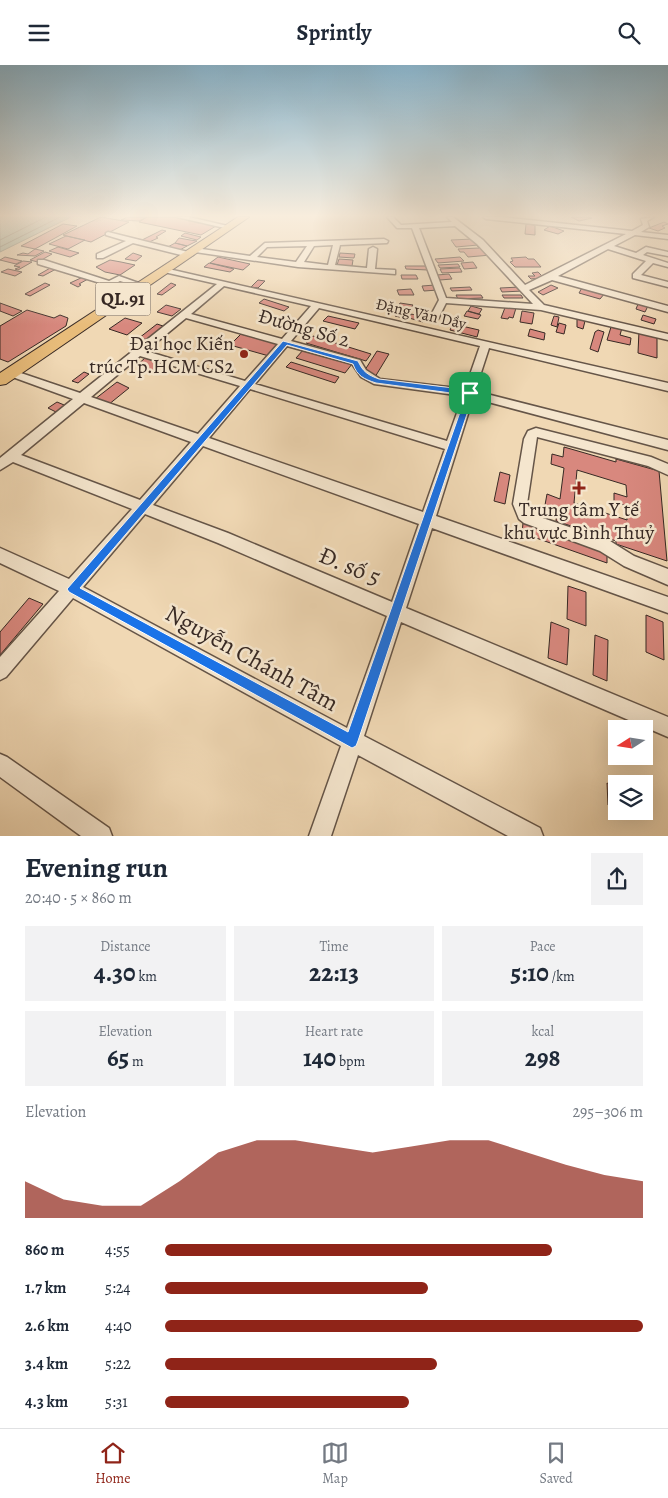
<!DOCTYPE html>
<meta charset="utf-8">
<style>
body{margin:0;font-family:Alegreya,serif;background:#f2f2f3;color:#1f2937;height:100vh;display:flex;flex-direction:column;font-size:19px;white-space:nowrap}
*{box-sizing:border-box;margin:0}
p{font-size:16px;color:#747a83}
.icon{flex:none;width:28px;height:28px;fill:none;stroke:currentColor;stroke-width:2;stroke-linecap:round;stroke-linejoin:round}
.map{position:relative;height:771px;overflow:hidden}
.side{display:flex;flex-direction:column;background:#fff;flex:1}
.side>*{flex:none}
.needle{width:32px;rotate:258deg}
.tools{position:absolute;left:608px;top:655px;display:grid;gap:10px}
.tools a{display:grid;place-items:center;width:45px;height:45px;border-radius:0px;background:#fff;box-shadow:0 5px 20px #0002;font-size:25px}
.pin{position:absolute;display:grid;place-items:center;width:42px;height:42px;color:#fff;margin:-21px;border-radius:10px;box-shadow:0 2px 8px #0006}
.round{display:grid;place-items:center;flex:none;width:52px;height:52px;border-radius:0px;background:#f2f2f3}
.headline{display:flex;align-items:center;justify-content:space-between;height:85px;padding:0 25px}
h1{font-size:28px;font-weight:600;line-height:38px}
.stats{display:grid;grid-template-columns:repeat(3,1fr);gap:8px;height:85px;padding:5px 25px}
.stats div{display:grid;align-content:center;border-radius:0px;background:#f2f2f3;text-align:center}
.stats b{font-size:25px;font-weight:600}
.stats small{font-size:14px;font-weight:400}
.stats p{font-size:14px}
.chart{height:140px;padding:10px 25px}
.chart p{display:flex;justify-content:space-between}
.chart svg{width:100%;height:90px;margin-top:5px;fill:#8f2418;opacity:.7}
ul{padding:0 25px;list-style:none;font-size:16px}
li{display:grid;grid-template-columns:80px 60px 1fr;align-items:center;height:38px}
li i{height:12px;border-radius:6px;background:#8f2418}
header{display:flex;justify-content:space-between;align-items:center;height:65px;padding:0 25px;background:#fff;font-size:22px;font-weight:600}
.tab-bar{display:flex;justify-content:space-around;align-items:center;height:70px;border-top:1px solid #e0e1e3;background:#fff;font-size:14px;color:#747a83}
.tab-bar a{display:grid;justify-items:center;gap:2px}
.tab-bar .selected{color:#8f2418}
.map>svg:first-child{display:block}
</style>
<header><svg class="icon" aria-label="menu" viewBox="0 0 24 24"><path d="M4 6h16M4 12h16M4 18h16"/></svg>Sprintly<svg class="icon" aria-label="search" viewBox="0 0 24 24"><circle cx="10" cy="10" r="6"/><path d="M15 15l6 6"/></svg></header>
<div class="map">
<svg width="668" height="771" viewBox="0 0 668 771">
<rect width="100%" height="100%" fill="#f0d8b4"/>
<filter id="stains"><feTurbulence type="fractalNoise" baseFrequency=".004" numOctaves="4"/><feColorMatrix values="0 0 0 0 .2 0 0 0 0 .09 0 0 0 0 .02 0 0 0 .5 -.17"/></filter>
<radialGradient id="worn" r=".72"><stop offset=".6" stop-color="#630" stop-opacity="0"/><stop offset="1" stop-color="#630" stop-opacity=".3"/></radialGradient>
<path fill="#9abaaa" stroke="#728074" d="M0 152H71L0 187Z"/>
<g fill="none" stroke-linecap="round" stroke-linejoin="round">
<path stroke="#687267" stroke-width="1" d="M0 175 46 152
M0 182 60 152"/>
</g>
<path fill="#d8887e" stroke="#372924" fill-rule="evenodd" d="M101 152 129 157 91 177 63 170Z
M128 152H147L139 156 121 155Z
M147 152H174L216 161 201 170 139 157Z
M571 152H588L592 153 579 156Z
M664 157 668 159 662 161 665 163 658 166 649 163Z
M63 159 77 161 35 184 21 181Z
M526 159 535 160V170L525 169Z
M550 161 564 166 558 169 544 165Z
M162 165 166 166 156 172 158 173 147 178 140 176Z
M185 168 201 172 197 175 181 171Z
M66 171 85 175 68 184 49 179Z
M179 173 190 175 197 176 187 181 175 178Z
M473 174 478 180 456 182 451 175Z
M175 178 187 181 178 186 166 183Z
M476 180H482L491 190 468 192 464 187H460L458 184 479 183Z
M58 182 79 188 70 192 49 186Z
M35 184 44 186 35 191 17 190 23 188 28 189Z
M45 187 52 189 38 197 30 195Z
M133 188 142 191 136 196 125 194Z
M340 188 355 189 354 193 339 192Z
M5 192 22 196 16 199 0 195Z
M218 192 250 199 243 205 210 198Z
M460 192 464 196 438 198 435 194Z
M526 192 528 194H534L541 202H515L510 197 513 196 511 193Z
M339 194 353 195 352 201 337 200Z
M110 195 121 197 135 200 120 210 105 207 96 202Z
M23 196 32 197 18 205 15 204 20 202 14 201Z
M473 197 477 203 464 204 461 198Z
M209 198 234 204 230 207 204 202Z
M458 199 460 202 440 203 438 200Z
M405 201H427L428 205 406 204Z
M52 202 58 203 43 211 38 210Z
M460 203 462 207 442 208 440 204Z
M8 204 22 207 15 211 1 207Z
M538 207 544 213 531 214 528 211H535L532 208Z
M449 209 452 214 440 215 437 210Z
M401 210H416L418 214H402Z
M83 212 88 214 79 219 81 220 78 222 70 218Z
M258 215 265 216 258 223 251 222Z
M45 218 50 220 30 231 25 229Z
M171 218 176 220 162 230 157 229Z
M435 220 438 225 424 226 422 221Z
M551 220 558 223 543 230 538 227Z
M583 221 605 228 600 234 579 228Z
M470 222 472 225 452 226 450 223Z
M520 222 523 226 502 227 500 223Z
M411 224 414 230H399L397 225Z
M456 230H481L483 233 458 234Z
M502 230H521L523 233H504Z
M264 234 289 242 284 246 259 238Z
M0 238 22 246 13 251 0 246Z
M400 238 413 240 409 247 397 244Z
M638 239 648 241 645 247 636 244Z
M166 240 181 244 172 251 157 247Z
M506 240 516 243 513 253 509 252 508 254 501 253Z
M471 241 482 244 479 249 468 246Z
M418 243 433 248 432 252 415 249Z
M27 245 54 253 60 250 68 253 66 261 8 297 0 294V261Z
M399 245 411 249 408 254 395 251Z
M467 246 481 250 478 254 464 251Z
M522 246 534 248 532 259 520 257Z
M411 249 425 252 423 257 409 253Z
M643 250 656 254 654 259 641 255Z
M328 251 359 258 355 264 323 256Z
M554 251 559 252 557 262 551 260Z
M125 253 142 258 127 270 109 264Z
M577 254 585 256 583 264 577 262Z
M559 258 566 260 564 269 556 267Z
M157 259 166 262 149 275 139 273Z
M453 259 479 265 477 272 450 265Z
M616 261 622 263 620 270 631 273 630 280 607 275 611 262 615 263Z
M530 264 545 268 544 275 528 271Z
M598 265 604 267 598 287 590 284 595 267Z
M639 266 657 270V293L638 288Z
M241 269 279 279 269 291 230 280Z
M313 271 371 289 366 296 306 278Z
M304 284 352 299 345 308 296 293Z
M377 286 389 289 375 312 363 308Z
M145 293 164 299 155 307 136 301Z
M291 297 339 312 335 318 286 302Z
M84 307 89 309 78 318 72 316Z
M117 317 129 323 108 340 95 334Z
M57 337 69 342 60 349 48 343Z
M564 382 616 397V394L659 406 667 496 616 479V476L556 456 557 444 545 440 547 429 560 434 564 403 551 399 552 389 563 392ZM577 405 626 420 627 432 614 428V437L627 441V455L574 438Z
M500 407 510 410 505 439 494 436Z
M523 458 607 487V498L522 468Z
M568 521 586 527V561L567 554Z
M29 533 43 539 0 590V567Z
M646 550 663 557 664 595 646 587Z
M551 557 569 564 567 600 548 593Z
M595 570 608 575 607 616 593 610Z
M607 718 616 722V743L608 740Z"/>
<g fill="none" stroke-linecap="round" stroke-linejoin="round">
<g stroke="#655548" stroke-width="3">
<path id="minor" d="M177 152H189L232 162 229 164Z
M387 152H393L401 160 452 157 447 152H453L483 175 525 220 626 169 486 154 483 152H502L632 166 643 160 641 154 654 152 647 156 649 162 641 167 668 170V174L635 170 614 181 636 188 646 182 668 187V191L647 187 643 190 668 198V202L653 198 641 210 668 217V222L633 213V209L646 196 608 184 558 211 668 241V247L552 215 529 225 544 240 668 269V275L541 245 446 238 438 254H432L430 252 439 235 412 163H397ZM455 161 477 179 533 239 446 233 419 163Z
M108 167 192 188 193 190 189 192 133 178 103 193H97V189L126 176 106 170V168Z
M384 174 388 176 387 178 340 180 335 200 367 203 369 184 373 182 377 184 375 204 395 205V209L298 202 195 187 191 185 195 183 250 191 265 178ZM333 180 328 200 304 197 314 181ZM307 181 296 197 257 192 267 182Z
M38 195H44L109 216 119 211 147 221 143 223 120 216 110 221 38 199Z
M164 203 668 318V326L489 283 475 326 668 375V385L473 333 436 451 668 532V548L432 463 406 543 668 652V672L401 557 364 671 540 763 543 771H508L358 690 331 771H309L341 681 73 533 6 612 0 615V592L59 526 0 498V483L69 514 132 444 13 397 0 405V393L73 334 7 310 6 308 11 305 15 306 80 328 217 219 164 207ZM224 221 311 241 282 274 191 249ZM319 243 480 281 465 324 380 314 366 305 360 295 291 276ZM186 253 278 279 245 316 146 286ZM287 281 352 299 361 312 374 319 463 331 447 376 255 319ZM140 291 240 321 198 369 91 332ZM250 324 445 384 423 447 209 373ZM84 338 191 377 140 435 21 390ZM203 381 419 459 392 537 228 468 153 440ZM145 449 218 478 387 551 347 663 83 522Z
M536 363 651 392 668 399V410L648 401 537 372 527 439 530 446 534 450 610 476 634 491 668 504V520L624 501 600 486 524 458 519 454 513 439 524 374 528 366Z
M0 689 7 692 109 763 112 771H81L0 712Z"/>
</g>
<g stroke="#372924" stroke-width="2">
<path id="highway" d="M238 152H249L6 319 0 320V308Z"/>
</g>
<use href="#minor" fill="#f5e6ce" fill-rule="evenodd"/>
<use href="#highway" fill="#e8bc7a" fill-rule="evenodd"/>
</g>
<linearGradient id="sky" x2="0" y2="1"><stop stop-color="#89b6cf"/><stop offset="0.58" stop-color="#f8eddd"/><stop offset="1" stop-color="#f8eddd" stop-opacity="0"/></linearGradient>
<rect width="668" height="260" fill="url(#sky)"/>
<path fill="#1a73e8" stroke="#fff" fill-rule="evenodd" d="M283 276 358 296C363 307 368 310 379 314L470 325 474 328 358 676 356 681 352 683 69 527 67 524ZM287 280 353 299C357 311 364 314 376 318L466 330 348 667 80 523Z"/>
<g fill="#8f2418" stroke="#f5e6ce" stroke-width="2">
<circle cx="244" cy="289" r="5"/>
<path d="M576.5 415.5h5v5h5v5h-5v5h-5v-5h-5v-5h5z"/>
</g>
<g text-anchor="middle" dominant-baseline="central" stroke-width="5" stroke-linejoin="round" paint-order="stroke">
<g font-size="16" fill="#372924" stroke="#f5e6ce">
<text transform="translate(421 249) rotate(13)">Đặng Văn Dầy</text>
</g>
<rect fill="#f5e6ce" stroke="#706257" stroke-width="1" x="95.5" y="217.5" width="55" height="33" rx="4"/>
<g font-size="19" font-weight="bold" fill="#372924">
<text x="123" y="234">QL.91</text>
</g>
<g font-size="20" fill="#372924" stroke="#f5e6ce">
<text transform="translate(304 263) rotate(16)">Đường Số 2</text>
</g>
<g font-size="20" fill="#372924" stroke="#f5e6ce" text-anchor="end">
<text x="234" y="278">Đại học Kiến<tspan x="234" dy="23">trúc Tp.HCM CS2</tspan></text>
<text x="579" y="444" text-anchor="middle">Trung tâm Y tế<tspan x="579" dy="23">khu vực Bình Thuỷ</tspan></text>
</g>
<g font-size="24" fill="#372924" stroke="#f5e6ce">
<text transform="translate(350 501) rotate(23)">Đ. số 5</text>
<text transform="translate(252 593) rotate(29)">Nguyễn Chánh Tâm</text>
</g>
</g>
<rect width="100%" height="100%" filter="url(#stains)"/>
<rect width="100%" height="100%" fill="url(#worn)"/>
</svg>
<div class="tools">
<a><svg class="needle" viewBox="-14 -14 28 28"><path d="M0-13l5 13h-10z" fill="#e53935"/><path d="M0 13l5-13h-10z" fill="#747a83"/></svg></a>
<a><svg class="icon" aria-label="layers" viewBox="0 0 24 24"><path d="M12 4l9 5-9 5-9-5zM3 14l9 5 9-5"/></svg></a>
</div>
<div class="pin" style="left:470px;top:328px;background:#1e9e55"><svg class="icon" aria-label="arrive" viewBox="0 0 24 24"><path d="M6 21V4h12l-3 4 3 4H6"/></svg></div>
</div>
<section class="side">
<div class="headline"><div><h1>Evening run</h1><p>20:40 · 5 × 860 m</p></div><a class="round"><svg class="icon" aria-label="share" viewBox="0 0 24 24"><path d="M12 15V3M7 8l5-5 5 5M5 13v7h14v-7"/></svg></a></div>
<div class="stats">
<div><p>Distance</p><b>4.30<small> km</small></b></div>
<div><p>Time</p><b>22:13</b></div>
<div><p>Pace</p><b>5:10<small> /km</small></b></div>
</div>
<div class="stats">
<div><p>Elevation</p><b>65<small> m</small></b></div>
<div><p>Heart rate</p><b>140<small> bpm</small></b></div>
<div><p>kcal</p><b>298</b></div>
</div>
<div class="chart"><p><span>Elevation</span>295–306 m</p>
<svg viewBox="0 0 160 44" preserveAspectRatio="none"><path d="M0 44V26L10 35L20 38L30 38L40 26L50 12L60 6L70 6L80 9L90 12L100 9L110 6L120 6L130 12L140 18L150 23L160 26V44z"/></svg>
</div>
<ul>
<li><b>860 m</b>4:55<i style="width:81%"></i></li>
<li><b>1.7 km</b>5:24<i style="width:55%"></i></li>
<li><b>2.6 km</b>4:40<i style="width:100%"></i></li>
<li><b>3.4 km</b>5:22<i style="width:57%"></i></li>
<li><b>4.3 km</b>5:31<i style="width:51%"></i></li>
</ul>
</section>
<nav class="tab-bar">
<a class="selected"><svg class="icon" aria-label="home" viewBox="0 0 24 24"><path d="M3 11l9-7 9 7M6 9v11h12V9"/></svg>Home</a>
<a><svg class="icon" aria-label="map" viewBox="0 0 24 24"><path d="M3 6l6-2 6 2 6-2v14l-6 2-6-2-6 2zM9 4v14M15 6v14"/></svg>Map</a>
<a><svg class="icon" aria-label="saved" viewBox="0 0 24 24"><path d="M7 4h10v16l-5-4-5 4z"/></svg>Saved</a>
</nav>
